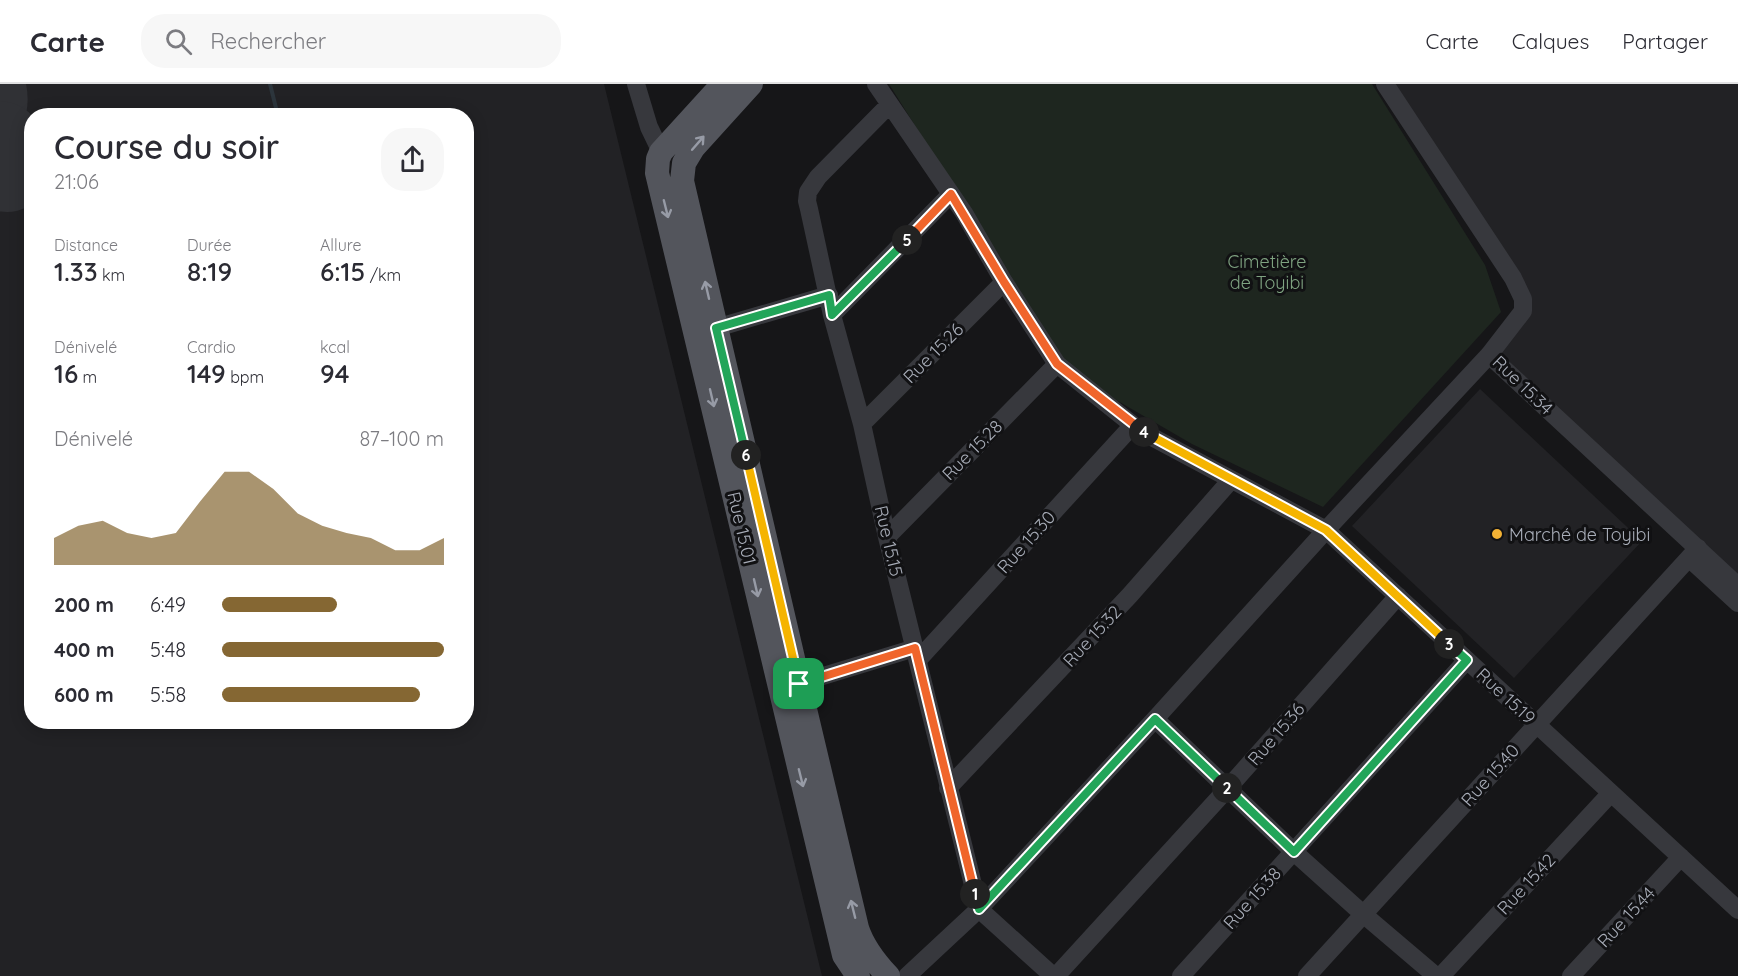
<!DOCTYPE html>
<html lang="fr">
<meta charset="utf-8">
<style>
body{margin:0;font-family:Quicksand,sans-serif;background:#f7f7f7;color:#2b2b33;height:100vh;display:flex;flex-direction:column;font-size:22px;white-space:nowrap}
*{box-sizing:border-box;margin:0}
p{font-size:20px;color:#7c7c81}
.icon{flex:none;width:33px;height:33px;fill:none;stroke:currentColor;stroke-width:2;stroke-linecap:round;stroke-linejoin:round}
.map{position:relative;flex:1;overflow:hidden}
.sheet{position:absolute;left:24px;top:24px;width:450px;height:621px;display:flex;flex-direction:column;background:#fff;border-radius:24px;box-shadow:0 3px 15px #0003}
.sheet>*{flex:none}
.pin{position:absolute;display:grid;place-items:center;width:51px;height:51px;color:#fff;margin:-26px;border-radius:12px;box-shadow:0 3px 9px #0006}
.km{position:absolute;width:30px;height:30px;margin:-15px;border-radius:50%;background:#222;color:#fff;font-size:16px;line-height:30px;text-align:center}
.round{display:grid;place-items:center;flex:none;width:63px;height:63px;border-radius:24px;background:#f7f7f7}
.headline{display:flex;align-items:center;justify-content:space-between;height:102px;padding:0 30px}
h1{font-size:33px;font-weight:600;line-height:45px}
.stats{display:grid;grid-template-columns:repeat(3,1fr);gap:9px;height:102px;padding:6px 30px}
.stats div{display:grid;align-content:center}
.stats b{font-size:26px;font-weight:600}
.stats small{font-size:16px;font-weight:400}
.stats p{font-size:16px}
.chart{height:168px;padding:12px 30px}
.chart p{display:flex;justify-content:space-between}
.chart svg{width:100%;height:108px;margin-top:6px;fill:#856733;opacity:.7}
ul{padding:0 30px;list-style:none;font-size:20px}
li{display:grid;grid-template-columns:96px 72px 1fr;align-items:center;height:45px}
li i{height:15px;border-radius:8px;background:#856733}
header{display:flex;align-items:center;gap:36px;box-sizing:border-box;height:84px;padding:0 30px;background:#fff;border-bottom:2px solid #e1e1e2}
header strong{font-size:28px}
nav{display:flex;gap:33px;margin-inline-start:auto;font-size:21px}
.search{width:420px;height:54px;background:#f7f7f7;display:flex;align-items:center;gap:15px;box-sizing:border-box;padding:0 21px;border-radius:24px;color:#7c7c81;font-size:22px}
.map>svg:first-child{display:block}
</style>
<header>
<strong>Carte</strong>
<div class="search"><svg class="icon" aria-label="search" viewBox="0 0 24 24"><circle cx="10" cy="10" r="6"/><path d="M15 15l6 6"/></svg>Rechercher</div>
<nav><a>Carte</a><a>Calques</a><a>Partager</a></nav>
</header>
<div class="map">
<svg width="1738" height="892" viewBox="0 0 1738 892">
<rect width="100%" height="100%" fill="#161618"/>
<path fill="#222225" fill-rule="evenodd" d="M0 0H604L822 892H0ZM32 32H466V638H32Z
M1385 0H1738V502L1489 271 1523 227Z
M1480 305 1642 457 1514 594 1352 442Z"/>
<path fill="#1e261f" d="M889 0H1372L1485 181 1501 228 1323 423 1192 360 1092 302 1057 269Z"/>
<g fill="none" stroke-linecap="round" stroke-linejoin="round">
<path stroke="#2c353c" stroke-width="4" d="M270 0 278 32"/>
<path stroke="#303135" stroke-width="33" d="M0 50C10 35 14 17 9 0"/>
<path stroke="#303135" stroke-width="84" d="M0 59 7 86"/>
<path stroke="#37383d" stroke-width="18" d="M636 0 649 43 661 68
M876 0 964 129 1004 198 1057 280 1133 341 1152 353 1326 446 1738 826
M889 21 818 93 808 108 807 117 809 125 832 231 862 340 887 453 979 825 1053 892
M832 231 951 110
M716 244 829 211
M1489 271 1738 502
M862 340 1004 198
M887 453 1057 280
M1689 474 1738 519
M918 576 1133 341
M787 603 915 564
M1155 635 1294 768 1363 830 1436 892
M948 704 1130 511 1231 396
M907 892 979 825 1155 635 1326 446 1489 271 1523 227V215L1513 194 1385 0
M1056 892 1228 704 1398 512
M1181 892 1467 576
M1307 892 1698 464
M1441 892 1611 709
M1571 892 1681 773"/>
<path stroke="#53555c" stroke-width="24" d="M723 0 661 68 658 75 657 89 844 871 858 892
M751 0 693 64 684 79 682 97 799 600 857 844C863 863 875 878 888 892"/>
</g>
<defs><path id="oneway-shaft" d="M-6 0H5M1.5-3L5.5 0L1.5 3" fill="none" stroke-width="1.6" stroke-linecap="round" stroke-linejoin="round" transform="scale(1.5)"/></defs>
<g stroke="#979ba6">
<use href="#oneway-shaft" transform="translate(698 59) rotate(-49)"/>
<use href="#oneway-shaft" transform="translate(666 125) rotate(76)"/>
<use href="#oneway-shaft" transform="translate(707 206) rotate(-103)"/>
<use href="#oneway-shaft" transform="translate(712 314) rotate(77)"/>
<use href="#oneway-shaft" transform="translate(756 504) rotate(77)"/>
<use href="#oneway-shaft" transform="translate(801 694) rotate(76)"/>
<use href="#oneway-shaft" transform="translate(853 825) rotate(-104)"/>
</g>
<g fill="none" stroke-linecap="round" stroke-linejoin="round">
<g stroke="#fff" stroke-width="12">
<path id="split-1" d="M799 600 915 564 975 810"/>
</g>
<g stroke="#fff" stroke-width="12">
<path id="split-2" d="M975 810 979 825 1155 635 1227 704"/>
</g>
<g stroke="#fff" stroke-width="12">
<path id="split-3" d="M1227 704 1294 768 1467 576 1449 560"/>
</g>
<g stroke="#fff" stroke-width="12">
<path id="split-4" d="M1144 348 1326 446 1449 560"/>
</g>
<g stroke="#fff" stroke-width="12">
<path id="split-5" d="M907 156 951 110 1004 198 1057 280 1144 348"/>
</g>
<g stroke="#fff" stroke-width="12">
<path id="split-6" d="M746 371 716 244 829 211 832 231 907 156"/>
</g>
<g stroke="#fff" stroke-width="12">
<path id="split-7" d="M746 371 799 600"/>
</g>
<use href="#split-1" stroke="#f0652b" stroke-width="8"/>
<use href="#split-2" stroke="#22a559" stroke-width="8"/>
<use href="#split-3" stroke="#22a559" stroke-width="8"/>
<use href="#split-4" stroke="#f5b400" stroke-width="8"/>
<use href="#split-5" stroke="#f0652b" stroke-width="8"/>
<use href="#split-6" stroke="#22a559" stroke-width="8"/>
<use href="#split-7" stroke="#f5b400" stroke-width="8"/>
</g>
<circle fill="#f2b134" stroke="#111113" stroke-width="2" cx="1497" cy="450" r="6"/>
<g text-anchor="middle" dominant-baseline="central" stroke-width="6" stroke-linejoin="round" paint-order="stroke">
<g font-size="18" fill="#7fa381" stroke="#111113">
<text x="1267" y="177">Cimetière<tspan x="1267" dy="21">de Toyibi</tspan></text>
</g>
<g font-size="18" fill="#a8adb8" stroke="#111113">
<text transform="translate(933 269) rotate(-45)">Rue 15.26</text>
<text transform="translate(1523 301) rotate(44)">Rue 15.34</text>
<text transform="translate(972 366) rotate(-45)">Rue 15.28</text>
<text transform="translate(742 444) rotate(77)">Rue 15.01</text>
<text transform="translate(889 457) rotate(77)">Rue 15.15</text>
<text transform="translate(1026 458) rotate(-48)">Rue 15.30</text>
<text transform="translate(1092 552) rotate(-47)">Rue 15.32</text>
<text transform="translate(1506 612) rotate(43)">Rue 15.19</text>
<text transform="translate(1276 650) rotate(-49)">Rue 15.36</text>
<text transform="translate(1490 691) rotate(-48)">Rue 15.40</text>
<text transform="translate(1526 800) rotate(-47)">Rue 15.42</text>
<text transform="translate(1252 814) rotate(-48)">Rue 15.38</text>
<text transform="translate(1626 833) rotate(-47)">Rue 15.44</text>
</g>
<g font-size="18" fill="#a8adb8" stroke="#111113" text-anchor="start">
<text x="1509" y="450">Marché de Toyibi</text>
</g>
</g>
</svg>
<div class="pin" style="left:799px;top:600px;background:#1e9e55"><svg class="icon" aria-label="arrive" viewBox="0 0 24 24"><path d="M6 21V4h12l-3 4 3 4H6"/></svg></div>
<b class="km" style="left:975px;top:810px">1</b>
<b class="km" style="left:1227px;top:704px">2</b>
<b class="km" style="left:1449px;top:560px">3</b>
<b class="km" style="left:1144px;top:348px">4</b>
<b class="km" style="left:907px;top:156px">5</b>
<b class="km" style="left:746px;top:371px">6</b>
<section class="sheet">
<div class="headline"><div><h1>Course du soir</h1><p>21:06</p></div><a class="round"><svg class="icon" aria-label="share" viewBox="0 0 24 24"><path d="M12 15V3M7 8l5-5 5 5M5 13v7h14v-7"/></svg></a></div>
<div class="stats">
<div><p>Distance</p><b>1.33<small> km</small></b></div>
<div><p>Durée</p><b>8:19</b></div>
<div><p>Allure</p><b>6:15<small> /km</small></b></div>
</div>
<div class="stats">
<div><p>Dénivelé</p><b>16<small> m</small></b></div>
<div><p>Cardio</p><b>149<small> bpm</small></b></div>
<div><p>kcal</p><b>94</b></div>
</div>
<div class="chart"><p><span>Dénivelé</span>87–100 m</p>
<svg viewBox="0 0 160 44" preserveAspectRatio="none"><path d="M0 44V33L10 28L20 26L30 31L40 33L50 31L60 18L70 6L80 6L90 13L100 23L110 28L120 31L130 33L140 38L150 38L160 33V44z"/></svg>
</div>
<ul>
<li><b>200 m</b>6:49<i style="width:52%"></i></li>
<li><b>400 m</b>5:48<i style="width:100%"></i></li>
<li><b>600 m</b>5:58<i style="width:89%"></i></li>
</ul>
</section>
</div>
